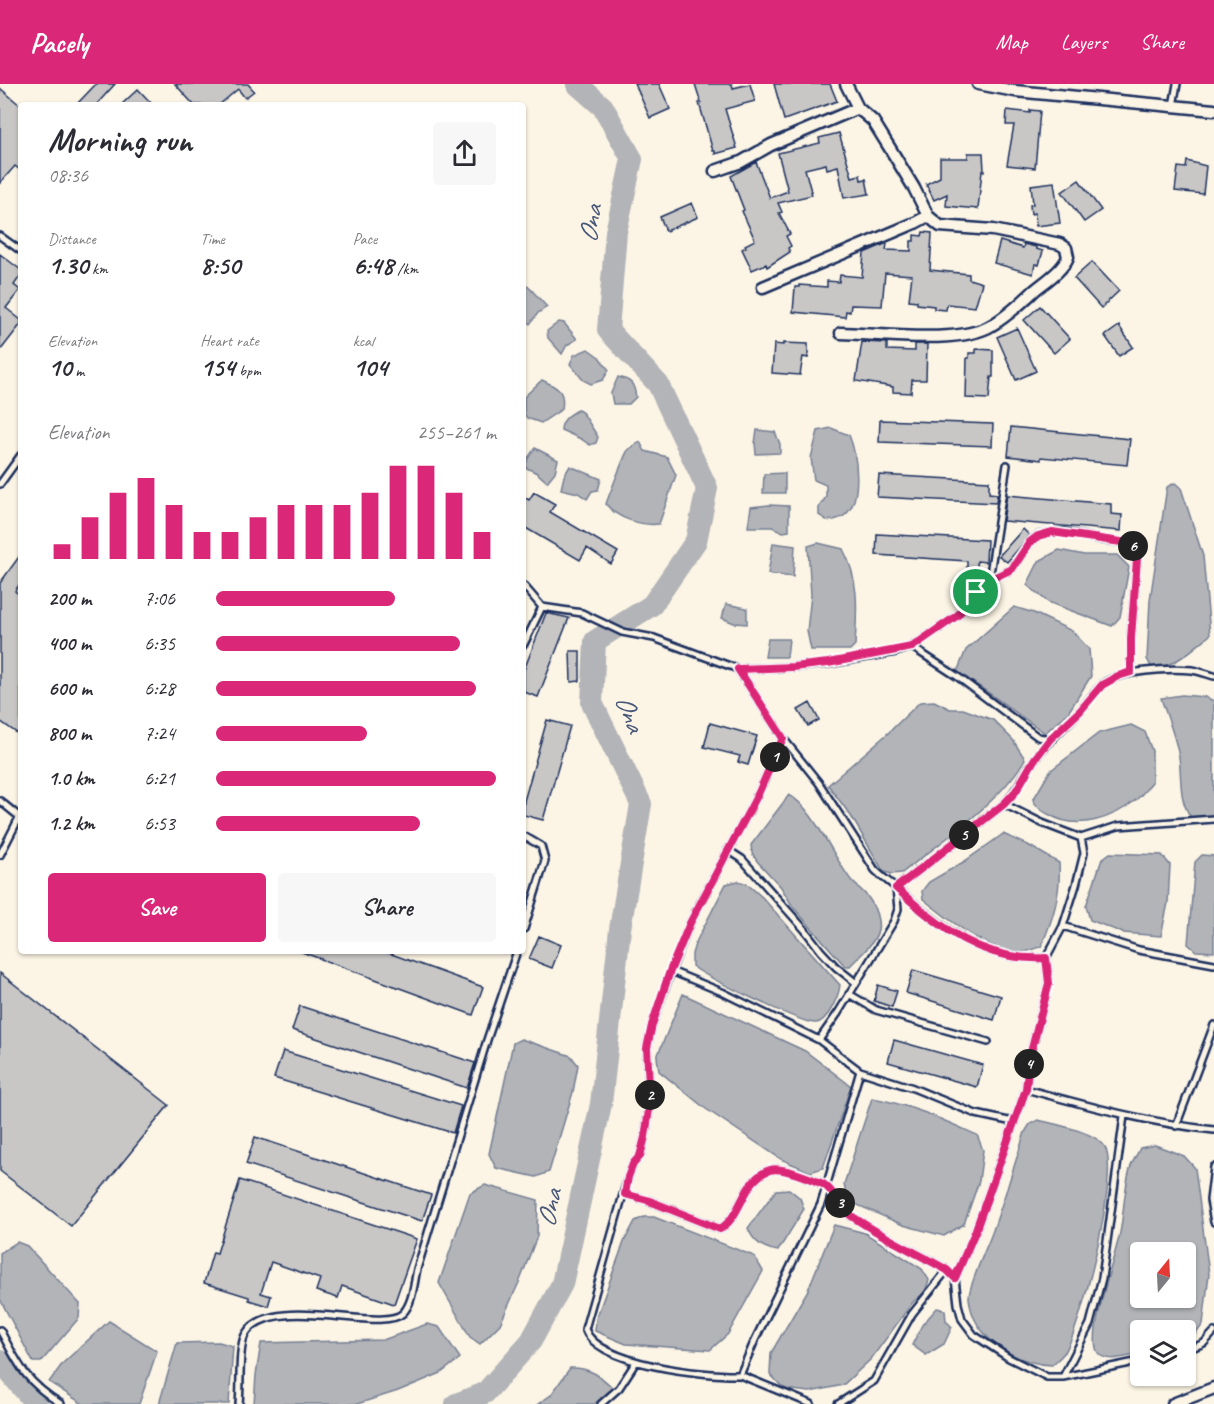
<!DOCTYPE html>
<meta charset="utf-8">
<style>
body{margin:0;font-family:Caveat,sans-serif;background:#f7f7f7;color:#2b2b33;height:100vh;display:flex;flex-direction:column;font-size:22px;white-space:nowrap}
*{box-sizing:border-box;margin:0}
p{font-size:20px;color:#7c7c81}
.icon{flex:none;width:33px;height:33px;fill:none;stroke:currentColor;stroke-width:2;stroke-linecap:round;stroke-linejoin:round}
.map{position:relative;flex:1;overflow:hidden}
.sheet{position:absolute;left:18px;top:18px;width:508px;height:852px;display:flex;flex-direction:column;background:#fff;border-radius:6px;box-shadow:0 2px 4px #0004}
.sheet>*{flex:none}
.needle{width:39px;rotate:18deg}
.controls{position:absolute;left:1130px;top:1158px;display:grid;gap:12px}
.controls a{display:grid;place-items:center;width:66px;height:66px;border-radius:6px;background:#fff;box-shadow:0 2px 4px #0004;font-size:30px}
.pin{position:absolute;display:grid;place-items:center;width:51px;height:51px;color:#fff;margin:-26px;border:3px solid #fff;border-radius:50%;box-shadow:0 2px 6px #0007}
.km{position:absolute;width:30px;height:30px;margin:-15px;border-radius:50%;background:#222;color:#fff;font-size:16px;line-height:30px;text-align:center}
.round{display:grid;place-items:center;flex:none;width:63px;height:63px;border-radius:6px;background:#f7f7f7}
.summary{display:flex;align-items:center;justify-content:space-between;height:102px;padding:0 30px}
h1{font-size:33px;font-weight:600;line-height:45px}
.figures{display:grid;grid-template-columns:repeat(3,1fr);gap:9px;height:102px;padding:6px 30px}
.figures div{display:grid;align-content:center}
.figures b{font-size:26px;font-weight:600}
.figures small{font-size:16px;font-weight:400}
.figures p{font-size:16px}
.chart{height:168px;padding:12px 30px}
.chart p{display:flex;justify-content:space-between}
.chart svg{width:100%;height:108px;margin-top:6px;stroke:#db2777;stroke-width:6}
.action{display:flex;gap:12px;margin-top:auto;padding:12px 30px}
.action a{flex:1;height:69px;border-radius:6px;background:#db2777;color:#fff;font-size:24px;font-weight:600;line-height:69px;text-align:center}
.action a+a{background:#f7f7f7;color:#2b2b33}
ul{padding:0 30px;list-style:none;font-size:20px}
li{display:grid;grid-template-columns:96px 72px 1fr;align-items:center;height:45px}
li i{height:15px;border-radius:8px;background:#db2777}
header{display:flex;align-items:center;gap:36px;box-sizing:border-box;height:84px;padding:0 30px;background:#db2777;color:#fff}
header strong{font-size:28px}
nav{display:flex;gap:33px;margin-inline-start:auto;font-size:21px}
.map>svg:first-child{display:block}
</style>
<header>
<strong>Pacely</strong>
<nav><a>Map</a><a>Layers</a><a>Share</a></nav>
</header>
<div class="map">
<svg width="1214" height="1320" viewBox="0 0 1214 1320">
<rect width="100%" height="100%" fill="#fcf5e5"/>
<filter id="ink" filterUnits="userSpaceOnUse"><feTurbulence type="fractalNoise" baseFrequency=".0167" numOctaves="2"/><feDisplacementMap in="SourceGraphic" scale="12" xChannelSelector="R" yChannelSelector="G"/><feConvolveMatrix kernelMatrix="1 2 1 2 8 2 1 2 1" color-interpolation-filters="sRGB"/></filter>
<g filter="url(#ink)">
<path fill="#b2b4b8" stroke="#767f94" stroke-width="1.5" fill-rule="evenodd" d="M528 202 547 223 538 229 530 240 524 235V205Z
M559 238 564 239 577 255 567 261 562 270 548 254 547 247Z
M588 265 599 273 609 286 603 296 591 300 583 296 570 280 574 271Z
M618 293C632 296 634 300 636 313L629 320H613L611 309Z
M542 296C558 304 565 306 562 325L541 339 527 334 524 330V313Z
M578 326 583 329 598 353 596 359 590 361 581 355 561 346C561 336 570 330 578 326Z
M831 344 849 351C857 370 863 416 845 431 841 435 833 436 828 437L819 431V423L826 413V401L814 396 811 374 818 347Z
M757 346 775 348 780 360V369L756 370 755 359Z
M640 358 645 367 667 373 676 391 659 440C642 442 617 435 606 420 608 414 625 370 628 366 631 363 637 360 640 358Z
M535 364 558 376 555 388 547 398 537 389 525 383 528 374Z
M570 382 601 395 598 406 592 407 587 415 578 409 561 405 564 392Z
M785 389V409H763L764 390Z
M1175 399 1181 404 1203 472 1210 551C1193 565 1175 583 1152 584L1147 575 1150 516 1167 403Z
M769 421 789 422V447L783 448 773 443H748L751 423Z
M773 459 795 462 793 493 768 490Z
M818 459 843 465C860 497 857 526 855 561L850 566H811L807 547 811 511 808 462Z
M1059 466 1084 471H1117L1129 483 1120 533 1112 542 1048 518 1027 501 1039 477Z
M726 520 747 524V540L734 539 722 534Z
M1014 523 1034 529 1072 547 1089 565 1091 592 1068 629 1045 649C1015 629 988 607 957 588L966 566Z
M768 555H789L787 573H765Z
M1182 611 1205 613 1214 617V732L1193 736C1178 718 1182 696 1179 673 1176 654 1167 633 1161 614Z
M934 617 950 625H963L993 636 1013 656 1025 675C1001 718 941 758 902 789L891 790 883 787 851 732 828 701 886 651 920 618Z
M1131 641 1145 648 1152 667V698C1147 704 1142 711 1137 715 1113 735 1077 747 1050 731 1042 727 1037 724 1033 716L1050 687 1099 649Z
M789 711C812 722 834 774 851 796 857 803 865 808 870 816 875 823 880 837 878 846 875 860 858 873 850 882H845L793 823 781 803 757 777 752 769 751 761Z
M1003 750 1028 761 1059 779C1061 810 1053 835 1041 863 1035 864 1029 868 1023 868 987 869 950 836 923 815L922 807 929 798 965 777Z
M1110 769 1162 771 1170 781 1168 819 1161 852 1123 849 1090 836 1086 822 1102 775Z
M1202 771 1214 772V868L1196 867 1188 860 1195 778Z
M738 797 747 800 762 813 840 901C839 911 828 938 816 939 804 941 704 892 692 882V870L695 860 726 800Z
M683 910 805 967 851 1002 823 1084 810 1088 781 1075 706 1025 659 987 657 973Z
M521 955 571 972 578 981 573 1008 549 1088 536 1093 496 1084 489 1070 513 959Z
M872 1014C909 1020 943 1036 977 1051L983 1066 979 1097 964 1140 944 1152 903 1141 853 1119 846 1111 844 1100Z
M1038 1036C1054 1040 1097 1048 1105 1063 1120 1090 1082 1240 1065 1268 1061 1273 1056 1277 1052 1281 1015 1279 973 1255 969 1214 968 1203 987 1163 992 1149 1004 1116 1014 1082 1025 1048L1030 1040Z
M1155 1061 1184 1072 1195 1084 1209 1190 1203 1240 1192 1255 1185 1261V1246H1140V1270C1128 1272 1103 1281 1097 1267 1088 1247 1115 1174 1120 1149 1124 1128 1124 1106 1130 1085 1132 1078 1137 1071 1140 1064ZM1185 1168V1214H1140V1168Z
M485 1101 538 1116 537 1152 521 1194 500 1240 480 1260 470 1253 439 1199 470 1109Z
M789 1105 800 1114 804 1125 778 1167C764 1165 753 1158 748 1144L776 1106Z
M644 1133H654L754 1172 763 1187 728 1250 710 1266 626 1260 595 1247 596 1235 624 1158 635 1137Z
M834 1141 865 1149 922 1185 929 1196 925 1208 913 1218 871 1275 843 1301 810 1308 784 1305 770 1290 771 1269 808 1206Z
M17 1158 27 1162 80 1220 79 1234 41 1278H33L0 1215V1169Z
M937 1224 945 1226 946 1237 952 1243 944 1260 926 1271 912 1261 922 1241Z
M109 1237 157 1267 139 1320H83L49 1298 63 1279Z
M427 1240 439 1243 460 1274 441 1289 398 1307 357 1320H254L256 1291 261 1259 383 1256Z
M219 1258 233 1262 229 1320H159L177 1259Z
M570 1284C589 1283 601 1292 614 1305L594 1320H538L551 1311Z"/>
<g fill="none" stroke-linecap="round" stroke-linejoin="round">
<path stroke="#b2b4b8" stroke-width="22" d="M0 1277 36 1320
M456 1320 485 1309 531 1257 562 1200 601 1020 620 845 641 720 592 619 595 557 652 521 696 457 707 404 658 300 608 246 616 148 632 75 603 23 577 0"/>
</g>
<path fill="#c8c7c6" stroke="#1b2f5e" stroke-width="1.5" d="M96 0H115L96 21H76Z
M175 0H248L254 7 245 14 238 5 219 21H194Z
M635 0H659L670 25 650 34Z
M695 0H732L733 4 750 0 755 17 725 25 737 64 715 70V67H713L699 19H701Z
M774 0H830L837 17 784 36Z
M0 4 21 22V87L15 82 0 99Z
M138 5 153 21H121Z
M1007 26 1030 29V26L1040 27 1035 84 1007 81 1014 41H1006Z
M839 49 852 93 860 91 861 96 866 95 869 110 844 114 838 82 827 85 826 80 805 85 812 111 778 119 782 128 779 129 790 150 786 152 791 162 788 164 790 168 767 183 766 180 752 186 742 165 746 163 745 161 755 156 742 127 744 126 731 92 756 78 770 114 788 107 778 69 820 59 819 54Z
M968 69H983L984 87H982L978 125 946 122 947 110 934 116 926 100 940 93V74H968Z
M1187 77 1206 82 1203 110 1175 107 1178 83 1186 84Z
M1079 96 1101 126 1084 138 1062 108Z
M1054 98 1060 139 1036 142 1035 129 1031 130 1030 121 1033 120 1031 101Z
M692 119 698 133 666 147 660 133Z
M923 148 932 149 930 186 969 190V195L982 199 975 223 947 220 946 226 934 225V222L917 220V217L909 216 912 191 885 189 882 222 851 221 850 228 846 227 845 233 793 228 795 203H799V201L827 203V197L839 198 840 191 862 193 864 169 885 160H887L886 166 911 167V157H914V151L922 152Z
M1000 157 1023 164 1024 160 1036 163V165L1043 167 1039 181 1035 180 1033 190 994 179Z
M0 170 21 186V191L14 201 20 206 6 224 21 236V240L0 267Z
M1092 178 1119 207 1101 224 1074 194Z
M1040 222 1070 255 1054 269 1024 236Z
M1119 242 1133 263 1119 272 1105 252Z
M1017 244 1036 287 1016 296 997 253Z
M862 258 887 259V266L915 267V260H927L926 296H912L911 309 893 308V303L856 297Z
M783 259 808 260V274L803 273 800 291 772 289 774 260 783 261Z
M976 265 993 266V293H991L989 315 966 314 967 274H969V269H976Z
M880 336 993 340 992 362 879 358Z
M1011 343 1130 355 1127 381 1041 373V376L1008 372Z
M879 391 989 397V409L997 410 996 419 877 413Z
M534 408 555 420 550 428 618 468 611 480 587 464 580 476 524 443V413L529 416Z
M1007 411 1111 420V430L1122 431 1121 447 1003 437Z
M1023 445 1030 452 1007 478 999 472Z
M877 450 987 456 986 478 977 477 978 491H967V477L876 471Z
M21 470V498L15 507 21 512V652L0 637V499Z
M546 529 569 534 538 613 524 608V586Z
M570 567H580V597L571 598Z
M810 619 819 636 808 642 798 626Z
M547 636 570 642 543 736 524 731V717Z
M710 639 757 652 748 681 738 678 740 672 704 663Z
M539 852 561 861 552 884 529 875Z
M299 867H383L483 903 473 931Z
M913 886 1001 912 994 936 906 909Z
M0 889 169 1021 71 1142 0 1087Z
M878 901 897 907 892 923 874 917Z
M300 922 475 979 467 1004 292 946Z
M894 956 983 981 977 1003 888 978Z
M283 967 461 1022 453 1049 274 994Z
M255 1053 431 1111 422 1137 246 1080Z
M240 1096 417 1155 394 1220 342 1202 338 1214 316 1207 320 1195 271 1178 261 1209 271 1212 268 1222 249 1216V1213L204 1199 213 1168 217 1169Z"/>
<g fill="none" stroke-linecap="round" stroke-linejoin="round">
<g stroke="#1b2f5e" stroke-width="10">
<path id="service" d="M1173 22 1177 0
M0 152 21 167
M0 400 21 371
M989 496 1007 381
M524 502 542 523 582 529 622 548 654 554 738 585 793 583 828 580 896 568 912 563 958 593 1038 653 1050 655
M524 560 542 523
M912 563 958 531 976 508 989 496 1012 485 1030 458 1039 451 1052 448H1064L1103 456 1128 459 1135 463 1137 475 1131 554V588
M738 585 783 654 819 699 875 786C883 794 892 800 900 807 944 846 985 878 1046 874
M0 717 21 734
M1004 720 1042 739 1081 754 1118 742 1214 735
M524 752 541 762 545 777 524 845
M1081 754 1084 769 1076 801 1063 842 1046 874 1049 899 1029 976 1026 1005 975 1148 955 1194 958 1220 962 1235 974 1251 1009 1274 1047 1293H1063L1140 1277
M728 766 742 775 805 846 821 867 836 883 855 898
M0 771 19 734
M1063 842 1139 866 1214 880
M671 887 722 908 819 956
M849 910 876 926 988 958
M1026 1005C1088 1022 1149 1039 1214 1046
M1013 1038 976 1030 913 1004 860 987 819 956 838 929 894 837 898 825 896 804 1004 720C1019 704 1023 691 1035 675 1048 657 1064 644 1079 628 1087 619 1094 608 1103 600 1121 586 1169 584 1192 586 1199 587 1207 590 1214 592
M1176 1042 1214 941
M1214 1083 1210 1116 1214 1138
M625 1110 647 1116 720 1145C742 1133 743 1094 770 1086 782 1082 812 1095 823 1100 835 1107 839 1124 850 1131 880 1152 916 1168 947 1186L955 1194
M0 1246C19 1282 25 1297 61 1320
M1185 1267 1204 1259 1214 1248
M740 1291C706 1292 597 1281 585 1245L628 1093 633 1080 640 1072 645 1053 650 1019 647 964 652 941 671 887 690 839 759 708 783 654
M1063 1293 1090 1240 1102 1194 1124 1032
M239 1320C241 1303 238 1264 245 1251 269 1207 382 1250 403 1229 413 1219 414 1198 417 1185L487 956 517 867
M601 1320 619 1304 636 1278
M811 1320 740 1291 755 1256 821 1120 860 987
M838 1320 874 1297 912 1230 947 1186"/>
</g>
<g stroke="#1b2f5e" stroke-width="15">
<path id="minor" d="M978 0 1015 7 1214 26
M715 87 741 78 771 61 858 24
M763 203 915 139 928 132
M841 249C880 250 961 261 992 241 1008 232 1022 218 1035 206 1046 197 1063 186 1068 173L1066 164 1060 160 993 146 940 142 928 132 914 104 891 66 873 37 858 24 846 0
M1173 1320 1214 1304"/>
</g>
<use href="#service" stroke="#fcf5e5" stroke-width="5"/>
<use href="#minor" stroke="#fcf5e5" stroke-width="10"/>
</g>
</g>
<g fill="none" stroke-linecap="round" stroke-linejoin="round" filter="url(#ink)">
<g stroke="#fff" stroke-width="12">
<path id="route" d="M1052 448 1128 459 1135 463 1137 475 1131 554V588L1118 592 1102 601 1080 627 1050 655 1034 676 1016 707 1004 720 896 804C941 844 982 878 1046 874L1049 899 1029 976 1026 1005 975 1148 955 1194 947 1186C915 1168 880 1152 850 1131 839 1124 835 1107 823 1100 812 1095 781 1082 770 1086 743 1094 742 1133 720 1145L647 1116 625 1110 628 1093 633 1080 640 1072 645 1053 650 1019 647 964 652 941 670 887 690 839 759 708 783 654 738 585 793 583 828 579 912 563 958 531 976 508 989 496 1012 485 1030 458 1038 452Z"/>
</g>
<use href="#route" stroke="#db2777" stroke-width="8"/>
</g>
<g text-anchor="middle" dominant-baseline="central" stroke-width="6" stroke-linejoin="round" paint-order="stroke">
<g font-size="27" font-style="italic" fill="#485779" stroke="#fcf5e5">
<text transform="translate(590 140) rotate(-81)">Ona</text>
<text transform="translate(630 629) rotate(68)">Ona</text>
<text transform="translate(549 1124) rotate(-78)">Ona</text>
</g>
</g>
</svg>
<div class="controls">
<a><svg class="needle" viewBox="-14 -14 28 28"><path d="M0-13l5 13h-10z" fill="#e53935"/><path d="M0 13l5-13h-10z" fill="#7c7c81"/></svg></a>
<a><svg class="icon" aria-label="layers" viewBox="0 0 24 24"><path d="M12 4l9 5-9 5-9-5zM3 14l9 5 9-5"/></svg></a>
</div>
<div class="pin" style="left:976px;top:508px;background:#1e9e55"><svg class="icon" aria-label="arrive" viewBox="0 0 24 24"><path d="M6 21V4h12l-3 4 3 4H6"/></svg></div>
<b class="km" style="left:775px;top:673px">1</b>
<b class="km" style="left:650px;top:1011px">2</b>
<b class="km" style="left:840px;top:1119px">3</b>
<b class="km" style="left:1029px;top:980px">4</b>
<b class="km" style="left:964px;top:751px">5</b>
<b class="km" style="left:1133px;top:462px">6</b>
<section class="sheet">
<div class="summary"><div><h1>Morning run</h1><p>08:36</p></div><a class="round"><svg class="icon" aria-label="share" viewBox="0 0 24 24"><path d="M12 15V3M7 8l5-5 5 5M5 13v7h14v-7"/></svg></a></div>
<div class="figures">
<div><p>Distance</p><b>1.30<small> km</small></b></div>
<div><p>Time</p><b>8:50</b></div>
<div><p>Pace</p><b>6:48<small> /km</small></b></div>
</div>
<div class="figures">
<div><p>Elevation</p><b>10<small> m</small></b></div>
<div><p>Heart rate</p><b>154<small> bpm</small></b></div>
<div><p>kcal</p><b>104</b></div>
</div>
<div class="chart"><p><span>Elevation</span>255–261 m</p>
<svg viewBox="0 0 160 44" preserveAspectRatio="none"><path d="M5 44V38M15 44V27M25 44V17M35 44V11M45 44V22M55 44V33M65 44V33M75 44V27M85 44V22M95 44V22M105 44V22M115 44V17M125 44V6M135 44V6M145 44V17M155 44V33"/></svg>
</div>
<ul>
<li><b>200 m</b>7:06<i style="width:64%"></i></li>
<li><b>400 m</b>6:35<i style="width:87%"></i></li>
<li><b>600 m</b>6:28<i style="width:93%"></i></li>
<li><b>800 m</b>7:24<i style="width:54%"></i></li>
<li><b>1.0 km</b>6:21<i style="width:100%"></i></li>
<li><b>1.2 km</b>6:53<i style="width:73%"></i></li>
</ul>
<div class="action"><a>Save</a><a>Share</a></div>
</section>
</div>
